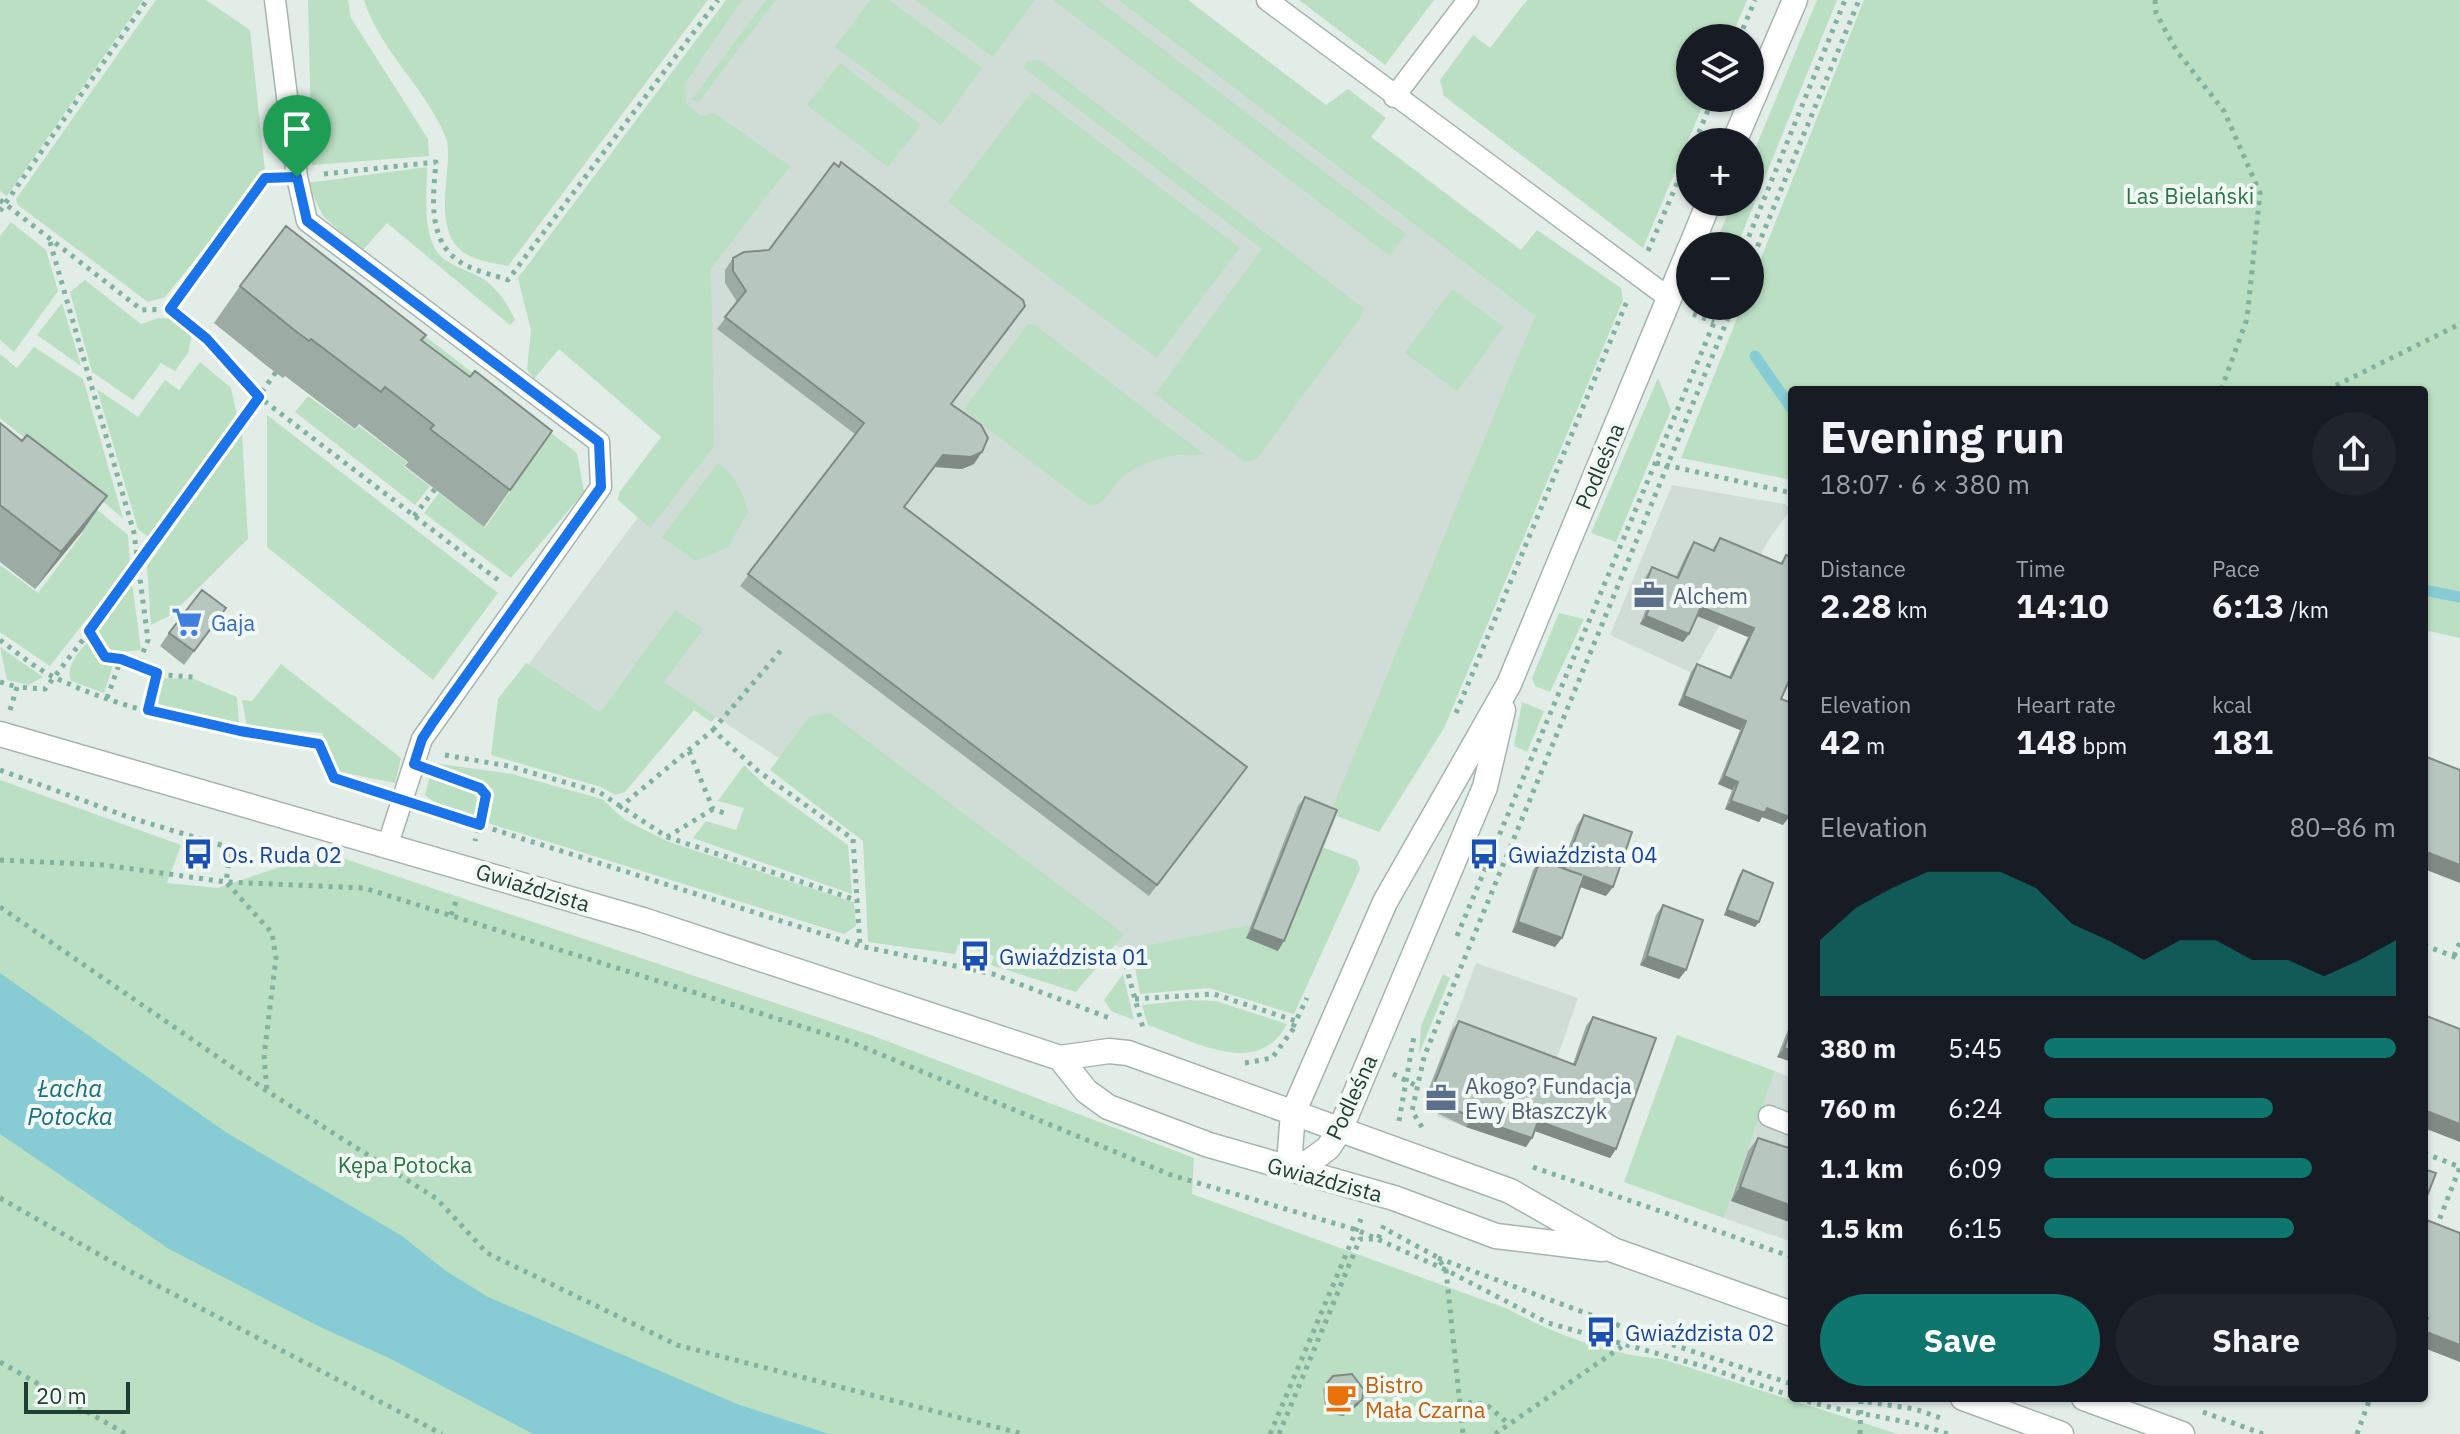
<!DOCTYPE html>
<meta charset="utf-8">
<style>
body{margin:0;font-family:"IBM Plex Sans",sans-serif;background:#20242c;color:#f1f3f6;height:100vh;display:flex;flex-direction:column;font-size:30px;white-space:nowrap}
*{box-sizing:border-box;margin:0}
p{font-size:26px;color:#9ea1a6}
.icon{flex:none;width:44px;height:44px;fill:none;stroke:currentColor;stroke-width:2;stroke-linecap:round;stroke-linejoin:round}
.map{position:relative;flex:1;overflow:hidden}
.sheet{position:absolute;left:1788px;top:386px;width:640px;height:1016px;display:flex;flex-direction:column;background:#171b24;border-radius:8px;box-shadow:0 2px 6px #0004}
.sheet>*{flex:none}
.buttons{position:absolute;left:1676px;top:24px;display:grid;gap:16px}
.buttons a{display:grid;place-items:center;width:88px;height:88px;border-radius:50%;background:#171b24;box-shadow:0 2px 6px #0004;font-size:40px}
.scale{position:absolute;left:24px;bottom:20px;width:106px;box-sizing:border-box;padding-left:8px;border:4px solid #213e35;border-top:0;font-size:22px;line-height:28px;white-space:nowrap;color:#213e35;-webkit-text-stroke:6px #f2f9f5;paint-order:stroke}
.pin{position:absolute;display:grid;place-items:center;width:68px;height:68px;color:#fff;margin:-82px -34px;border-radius:50% 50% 50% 0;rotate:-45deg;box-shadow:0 0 8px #0007}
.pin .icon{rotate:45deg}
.round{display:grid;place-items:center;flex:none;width:84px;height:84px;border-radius:42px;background:#20242c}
.overview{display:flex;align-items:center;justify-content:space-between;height:136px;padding:0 32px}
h1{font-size:44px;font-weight:800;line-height:60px}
.stats{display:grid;grid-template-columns:repeat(3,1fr);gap:12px;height:136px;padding:8px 32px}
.stats div{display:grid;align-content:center}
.stats b{font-size:34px;font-weight:800}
.stats small{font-size:22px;font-weight:400}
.stats p{font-size:22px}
.chart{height:224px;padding:16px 32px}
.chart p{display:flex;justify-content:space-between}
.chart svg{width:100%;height:144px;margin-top:8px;fill:#0f766e;opacity:.7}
.action{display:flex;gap:16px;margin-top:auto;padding:16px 32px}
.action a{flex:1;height:92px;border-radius:48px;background:#0f766e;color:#fff;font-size:32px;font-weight:800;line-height:92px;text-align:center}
.action a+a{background:#20242c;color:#f1f3f6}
ul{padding:0 32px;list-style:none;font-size:26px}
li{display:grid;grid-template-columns:128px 96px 1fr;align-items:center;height:60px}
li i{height:20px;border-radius:10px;background:#0f766e}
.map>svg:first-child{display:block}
</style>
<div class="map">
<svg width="2460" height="1434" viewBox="0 0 2460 1434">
<rect width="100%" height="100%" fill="#e2ede7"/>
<path fill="#d0dcd6" d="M735 0H1118L1535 316 1264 998 1005 906 635 664 600 712 528 665 703 430 627 147Z
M1672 485 1785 504 1791 509 1770 538 1692 673 1610 635Z
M1476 963 1578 998 1526 1147 1438 1117 1428 1091Z
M1775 1071 1792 1078V1242L1724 1218Z"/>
<path fill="#badfc2" d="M0 0H143L7 196 0 191Z
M156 0H206L250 30 265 172 165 297 148 302 18 205 16 199Z
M308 0H348L351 18 428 139 429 156 312 165Z
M364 0H708L508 266C489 262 464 260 453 241 435 211 454 158 446 138 426 88 380 51 364 0Z
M726 0H742L685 83 686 103 701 116 714 113 790 166 711 268 714 446 650 528 618 500 619 493 661 437 559 349 534 379 527 369 531 330 518 278Z
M766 0H776L698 103 692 99Z
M870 0H889L982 68 941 125 835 47Z
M915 0H1035L993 57Z
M1053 0H1098L1406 234 1390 256Z
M1118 0H1188L1326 105 1348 89 1386 118 1371 137 1521 250 1537 230 1621 288 1623 300 1444 728 1379 832 1337 816 1338 811 1332 809 1535 316Z
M1299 0H1434L1385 65Z
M1527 0H1747L1731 38H1690V98H1706L1643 248 1444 96 1440 80 1473 35 1490 48Z
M1817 0H1837L1737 246H1714L1733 202H1750V161Z
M1864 0H2460V638L2424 630V390H1792V480L1681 458 1742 306H1750V286Z
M1040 60 1363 308 1362 315 1256 460 1245 462 1155 394 1262 249 1023 67 1028 61Z
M840 63 921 125 888 167 807 105Z
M1032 91 1240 248 1157 358 948 202Z
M427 167C427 192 423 224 434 247 444 267 470 269 486 281 500 292 507 303 515 320L510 325 387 223 362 251 323 216 307 183Z
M11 222 46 250 58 291 14 352 0 340V236Z
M85 280 141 324 159 318 175 319 192 334 188 353 175 371 161 363 133 400 92 372 70 292Z
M1452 289 1504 327 1457 391 1405 353Z
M365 290 577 453 584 492 511 578 424 513 439 493 485 528 527 467 449 407Z
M62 303 81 366 37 335Z
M1028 324 1035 325 1205 455C1178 453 1148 458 1126 474 1114 482 1105 506 1090 506L963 410Z
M34 347 83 379 123 518 0 418V354L17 368Z
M200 362 231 388 237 416 148 537 138 529 97 389 138 417 165 380 179 390Z
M1658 378 1671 410 1616 542 1591 533Z
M308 396 355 430 359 426 407 462 404 467 430 486 415 505 295 412Z
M267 415 498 593 433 680 267 547Z
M242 434 248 539 171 615 151 625 147 566Z
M718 463C735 475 743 492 748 512L728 547 696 561 662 537Z
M66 484 128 535 130 564 50 666 0 632V565L38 593 83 533 48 506Z
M132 583 141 650 107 653 95 632Z
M675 610 703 629 664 682 716 717 711 722 694 710 625 792 615 795 601 787 491 755 498 699 526 663 600 712Z
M1559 613 1584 619 1550 692 1535 686 1532 678Z
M88 641 99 657 113 665 104 693 71 681C65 665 79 653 88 641Z
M0 647 43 677 29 685 7 680Z
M281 664 401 758 395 783 336 771 322 733 247 726 242 700 252 701Z
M160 678 194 679 237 697 239 723 229 725 154 706Z
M1522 702 1544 711 1527 752 1514 746Z
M830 713 1124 934 1076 992 991 965 994 956 958 944 955 954 868 942 863 841 770 770 809 717Z
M433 763 512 774 602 799 625 820 669 842 854 902 856 926 844 934 443 809 425 795Z
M744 765 766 786 848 845 852 894 693 838 706 821 736 830 744 808 718 801Z
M0 780 181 845 167 883 218 888 324 852 871 1035 1194 1158 1192 1194 1508 1309C1557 1335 1606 1354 1662 1359L1898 1434H0Z
M1319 846 1357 860 1360 869 1294 1014 1209 988 1140 994 1133 957 1135 948 1251 925Z
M1123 974 1134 1020 1111 1011 1104 1000Z
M1443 974 1450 978 1419 1054 1421 1026Z
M1189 1000 1216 1001 1287 1024C1258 1080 1192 1040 1148 1025L1142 1005Z
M1677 1035 1775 1071 1724 1218 1624 1182Z"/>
<path fill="#87ccd4" d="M0 973 227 1133 402 1236 446 1271 488 1297 737 1404 829 1434H533L389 1358 320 1327 169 1249 0 1134Z"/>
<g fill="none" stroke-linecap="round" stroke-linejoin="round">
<path stroke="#87ccd4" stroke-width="11" d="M1755 356 1792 409
M2424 590 2460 597"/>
<g stroke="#a4b5ae" stroke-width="23">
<path id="service" d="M275 0 297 177 307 221 599 442 601 487 422 739 388 844
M1267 0 1669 298
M1394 97 1468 0
M1769 1116 1792 1125"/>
</g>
<g stroke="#a4b5ae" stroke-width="27">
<path id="tertiary" d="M1734 142 1795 0
M1691 246 1709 202
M0 734 643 920 1060 1058 1109 1051 1128 1053 1510 1191 1613 1250 1792 1314
M1060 1058 1086 1091 1108 1107 1209 1145 1394 1198 1496 1236 1602 1249
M1297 1171 1290 1151 1293 1113 1385 902 1509 684 1690 248
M1297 1171 1328 1148 1340 1130 1485 787 1503 710
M1963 1398 2061 1434
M2084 1398 2182 1434"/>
</g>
<path stroke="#81b1a0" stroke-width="5" stroke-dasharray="4 6" stroke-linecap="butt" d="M2155 0 2156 13 2176 50 2224 111 2260 193 2247 319 2221 390
M1739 38 1755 0
M1695 142 1713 98
M324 174 436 162C433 197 427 240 460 262 474 271 494 275 508 280L718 0
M0 200 142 310 170 309 207 339 259 397 502 583
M0 211 147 0
M50 242 134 533 148 640 138 665 166 675 193 677
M1745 246 1845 0
M1648 251 1690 153
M1750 265 1859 0
M170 309 265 178H271
M1693 314 1714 322
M2327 390 2460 324
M1656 463 1792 493
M414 516 435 489
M89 631 105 657 121 659
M0 640C18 653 36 669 56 678 137 717 231 730 319 744L334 778 379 793
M0 682 17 687
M107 698 121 659 138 665
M10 710 17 687 45 689 138 568 276 372
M148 710 157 673
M1456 713 1627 301
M713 730 783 648
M689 751 713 809 727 814
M445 755 508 766 599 792 667 837 859 901
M0 770 131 818 231 848 226 882 272 933 276 958 264 1056 267 1091
M437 772 480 788 486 795 475 841
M426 808 860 946 993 974 1112 1019
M619 808 713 730 758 771 853 839 860 946
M667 837 713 809
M0 860 104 865 226 882 364 888 851 1042 1171 1175 1357 1230 1446 1270 1548 1323 1706 1367 1792 1396
M0 907 267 1091 437 1199 487 1253 677 1345 1023 1434
M451 915 458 896
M1457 936 1721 306
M2424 945 2460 959
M1123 955 1143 1028
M2454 956 2460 942
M1135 999 1214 994 1296 1021
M1293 1027 1307 998
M1245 1063 1272 1058 1294 1028
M1393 1074 1417 1086
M1399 1121 1414 1036
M1422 1127 1412 1111 1424 1057 1733 306
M2424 1153 2460 1167
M1533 1167 1792 1257
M0 1198 114 1263 442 1434
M2436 1228 2460 1167
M1389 1231 1437 1257 1446 1270 1463 1434
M1438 1258 1639 1333
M0 1362 126 1434
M1798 1398C1847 1415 1899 1416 1948 1434
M1849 1398 1861 1401
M1458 1401 1487 1405 1510 1425
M2203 1412 2263 1434
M1270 1434 1361 1219
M1279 1434 1360 1239H1378L1385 1223
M1495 1434 1640 1334 1792 1384
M1860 1434 1861 1401 1915 1409 1941 1418
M2357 1434 2370 1398"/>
<use href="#service" stroke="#fff" stroke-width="20"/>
<use href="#tertiary" stroke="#fff" stroke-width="24"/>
</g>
<path fill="#9daba5" d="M841 162 951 404 974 464 962 469 935 467 904 507 1247 767 1149 896 740 586 855 434 717 329 737 302 725 283V270L733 258 769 250Z
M240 286 426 335 422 340 470 377 552 431 484 527 405 466 408 462 359 424 355 429 285 376 283 378 267 366 214 323Z
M0 423 22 441 107 496 81 533 35 589 0 562Z
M1720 538 1780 564 1786 555 1781 699 1783 825 1762 817 1759 822 1725 809 1732 790 1718 784 1740 730 1678 705 1691 672 1697 664 1729 677 1748 637 1697 616 1689 634 1683 642 1640 624 1646 609 1635 604 1646 576 1652 567 1676 577 1688 551 1694 542 1712 550Z
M226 608 184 665 160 646 169 633Z
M1305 797 1278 951 1246 938 1298 806Z
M1584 815 1606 896 1580 887 1562 938 1555 947 1512 932 1533 870 1540 860 1561 868 1577 825Z
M1743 870 1759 922 1755 927 1724 915 1739 875Z
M1663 905 1686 970 1679 979 1640 965 1656 915Z
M1593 1017 1616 1149 1610 1158 1535 1131 1526 1147 1466 1127 1439 1114 1428 1091 1452 1030 1459 1021 1573 1064 1586 1026Z
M1792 1020V1062L1777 1057Z
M1758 1138 1792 1149 1731 1201 1748 1151Z
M1333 1376 1358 1405 1343 1416 1333 1414 1325 1409 1323 1389Z"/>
<path fill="#808b86" d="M982 452 974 464 962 469 935 467 896 518 943 455Z
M107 496 81 533 35 589 61 552Z
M1701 607 1754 628 1748 637 1695 615Z
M1646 616 1689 634 1683 642 1640 624Z
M1684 696 1746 721 1740 730 1678 705Z
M1724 776 1738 782 1732 790 1718 784Z
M1731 801 1767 808 1789 817 1783 825 1762 817 1759 822 1725 809Z
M2424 851 2460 865V883L2424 869Z
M1584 876 1613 887 1606 896 1578 886Z
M1727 910 1759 922 1755 927 1724 915Z
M1518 922 1562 938 1555 947 1512 932Z
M1252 929 1284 941 1278 951 1246 938Z
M1647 956 1686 970 1679 979 1640 965Z
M1784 1048 1792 1051V1062L1777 1057Z
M2424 1110 2460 1124V1142L2424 1128Z
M1473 1118 1532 1138 1526 1147 1466 1127Z
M1538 1121 1616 1149 1610 1158 1532 1130Z
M1740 1187 1792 1206V1223L1731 1201Z
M2424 1331 2460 1345V1362L2424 1348Z
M1362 1400 1358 1405 1343 1416 1333 1414 1336 1410Z"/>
<path fill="#b7c7c0" stroke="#808b86" stroke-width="2" d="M841 162 1023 300 1025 306 951 404 981 425 988 438 982 452 971 457 943 455 904 507 1247 767 1157 885 748 574 864 423 725 317 746 291 733 271V258L744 252 769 250 834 163 839 167Z
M286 226 426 335 421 340 470 377 475 371 552 431 510 490 430 429 434 425 385 387 381 392 311 339 309 341 293 329 240 286Z
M0 423 22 441 27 435 107 496 61 552 0 505Z
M1720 538 1782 564 1786 555 1792 557V674L1781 699 1792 703V808L1789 817 1767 808 1765 813 1731 801 1738 782 1724 776 1746 721 1684 696 1697 664 1731 678 1754 628 1701 607 1689 634 1646 616 1652 601 1641 596 1652 567 1678 578 1694 542 1714 551Z
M202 590 226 608 194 651 169 633Z
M2424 756 2460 770V865L2424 851Z
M1305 797 1337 810 1284 941 1252 929Z
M1584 815 1632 832 1613 887 1584 876 1562 938 1518 922 1540 860 1582 875 1564 869Z
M1743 870 1773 883 1759 922 1727 910Z
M1663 905 1703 920 1686 970 1647 956Z
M2424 1015 2460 1029V1124L2424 1110Z
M1593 1017 1656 1038 1616 1149 1538 1121 1532 1138 1473 1118 1445 1105 1435 1082 1459 1021 1575 1065Z
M1792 1026V1051L1784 1048Z
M1758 1138 1792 1149V1206L1740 1187Z
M2424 1169 2436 1173 2424 1204Z
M2424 1219 2460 1233V1345L2424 1331V1327L2428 1318 2424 1316Z
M1352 1374 1364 1390 1362 1400 1346 1411 1336 1410 1328 1404 1326 1384 1333 1376Z"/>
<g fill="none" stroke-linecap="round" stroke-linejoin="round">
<g stroke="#fff" stroke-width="16">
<path id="route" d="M297 177 307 221 599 442 601 487 433 722 422 739 414 764 480 788 486 795 480 825 334 778 319 744 240 731 148 710 157 673 121 659 105 657 89 631 259 397 207 339 170 309 265 178Z"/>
</g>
<use href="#route" stroke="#1a73e8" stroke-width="10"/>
</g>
<defs>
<g id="office-bare" transform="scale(2.4)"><path d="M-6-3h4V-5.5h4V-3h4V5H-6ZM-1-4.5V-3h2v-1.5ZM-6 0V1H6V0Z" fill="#5c6f8a" stroke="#f2f9f5" stroke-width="2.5" paint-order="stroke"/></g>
<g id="supermarket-bare" transform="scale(2.4)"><path d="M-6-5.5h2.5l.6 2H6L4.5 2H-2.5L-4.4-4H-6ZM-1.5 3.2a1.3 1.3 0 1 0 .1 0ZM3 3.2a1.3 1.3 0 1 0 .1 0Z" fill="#3f7fe0" stroke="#f2f9f5" stroke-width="2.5" paint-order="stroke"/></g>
<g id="bus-bare" transform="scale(2.4)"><path d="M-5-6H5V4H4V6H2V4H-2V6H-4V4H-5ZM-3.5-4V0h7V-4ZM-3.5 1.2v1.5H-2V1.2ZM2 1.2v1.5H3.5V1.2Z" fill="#1a4fb4" stroke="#f2f9f5" stroke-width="2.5" paint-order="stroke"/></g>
<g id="cafe-bare" transform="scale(2.4)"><path d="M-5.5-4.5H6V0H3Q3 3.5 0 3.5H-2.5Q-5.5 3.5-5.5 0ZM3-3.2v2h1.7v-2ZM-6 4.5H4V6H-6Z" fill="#e8710a" stroke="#f2f9f5" stroke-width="2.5" paint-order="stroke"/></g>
</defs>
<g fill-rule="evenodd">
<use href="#office-bare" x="1649" y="595"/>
<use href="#supermarket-bare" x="187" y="622"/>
<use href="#bus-bare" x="198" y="854"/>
<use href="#bus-bare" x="1484" y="854"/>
<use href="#bus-bare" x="975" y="956"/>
<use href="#office-bare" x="1441" y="1098"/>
<use href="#bus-bare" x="1601" y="1332"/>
<use href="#cafe-bare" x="1341" y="1397"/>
</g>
<g text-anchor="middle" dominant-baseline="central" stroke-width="8" stroke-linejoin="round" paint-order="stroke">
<g font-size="22" fill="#297743" stroke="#f2f9f5">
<text x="2190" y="195">Las Bielański</text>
<text x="405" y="1164">Kępa Potocka</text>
</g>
<g font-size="22" fill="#213e35" stroke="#f2f9f5">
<text transform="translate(1599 466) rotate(-67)">Podleśna</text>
<text transform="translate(533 887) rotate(17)">Gwiaździsta</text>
<text transform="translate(1351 1097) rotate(-65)">Podleśna</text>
<text transform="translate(1325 1179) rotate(15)">Gwiaździsta</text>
</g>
<g font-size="22" fill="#4e5e75" stroke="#f2f9f5" text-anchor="start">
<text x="1673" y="595">Alchem</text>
<text x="1465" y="1085">Akogo? Fundacja<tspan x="1465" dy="25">Ewy Błaszczyk</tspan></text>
</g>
<g font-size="22" fill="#366cbe" stroke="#f2f9f5" text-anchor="start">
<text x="211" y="622">Gaja</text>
</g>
<g font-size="22" fill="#164399" stroke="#f2f9f5" text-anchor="start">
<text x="222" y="854">Os. Ruda 02</text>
<text x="1508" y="854">Gwiaździsta 04</text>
<text x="999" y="956">Gwiaździsta 01</text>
<text x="1625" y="1332">Gwiaździsta 02</text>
</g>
<g font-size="22" fill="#c56008" stroke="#f2f9f5" text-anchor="start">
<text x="1365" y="1384">Bistro<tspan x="1365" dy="25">Mała Czarna</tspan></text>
</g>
<g font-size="24" font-style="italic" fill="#19717d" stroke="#f2f9f5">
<text x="70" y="1088">Łacha<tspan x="70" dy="28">Potocka</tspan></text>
</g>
</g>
</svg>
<div class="buttons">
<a><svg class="icon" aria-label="layers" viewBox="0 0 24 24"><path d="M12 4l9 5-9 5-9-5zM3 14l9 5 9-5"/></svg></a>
<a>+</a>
<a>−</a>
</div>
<div class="scale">20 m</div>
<div class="pin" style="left:297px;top:177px;background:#1e9e55"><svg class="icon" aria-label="arrive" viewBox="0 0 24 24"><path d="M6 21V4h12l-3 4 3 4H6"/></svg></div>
<section class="sheet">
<div class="overview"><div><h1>Evening run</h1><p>18:07 · 6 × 380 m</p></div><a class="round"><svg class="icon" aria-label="share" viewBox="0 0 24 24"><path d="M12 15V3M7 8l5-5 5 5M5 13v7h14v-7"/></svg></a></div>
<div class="stats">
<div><p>Distance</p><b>2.28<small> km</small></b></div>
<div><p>Time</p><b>14:10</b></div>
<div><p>Pace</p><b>6:13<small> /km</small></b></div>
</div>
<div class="stats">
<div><p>Elevation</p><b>42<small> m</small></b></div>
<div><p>Heart rate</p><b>148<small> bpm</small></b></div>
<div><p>kcal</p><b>181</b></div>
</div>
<div class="chart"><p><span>Elevation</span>80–86 m</p>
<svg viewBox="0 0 160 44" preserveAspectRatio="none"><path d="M0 44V27L10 17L20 11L30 6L40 6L50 6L60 11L70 22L80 27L90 33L100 27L110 27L120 33L130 33L140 38L150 33L160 27V44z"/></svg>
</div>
<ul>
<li><b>380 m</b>5:45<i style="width:100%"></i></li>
<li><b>760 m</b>6:24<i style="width:65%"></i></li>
<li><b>1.1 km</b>6:09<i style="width:76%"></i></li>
<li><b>1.5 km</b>6:15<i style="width:71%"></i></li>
</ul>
<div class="action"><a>Save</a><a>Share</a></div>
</section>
</div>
